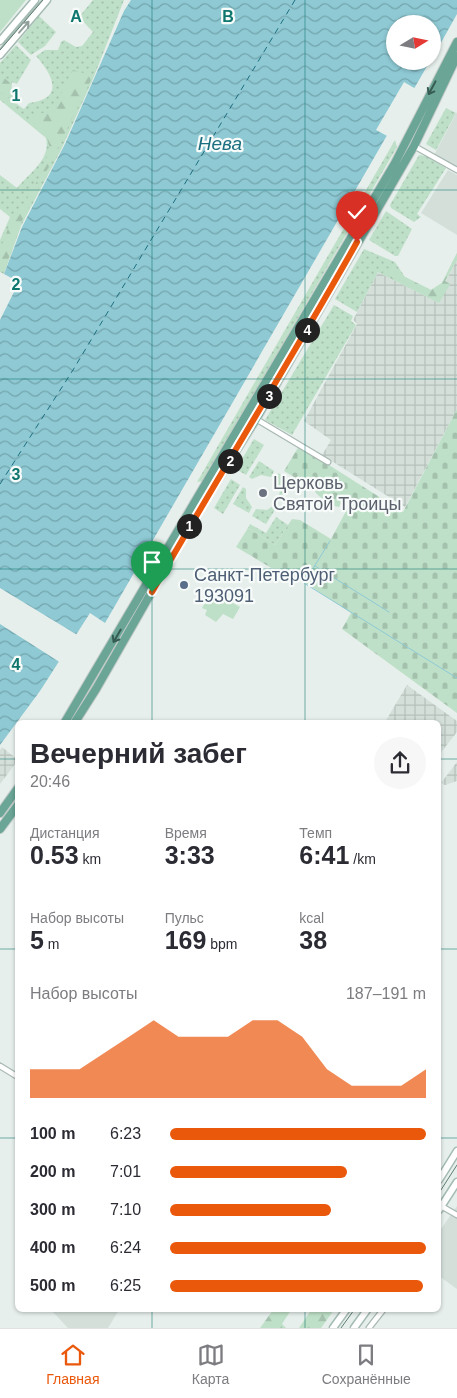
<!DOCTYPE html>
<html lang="ru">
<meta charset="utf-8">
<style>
body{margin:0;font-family:Arial,sans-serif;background:#f7f7f7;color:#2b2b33;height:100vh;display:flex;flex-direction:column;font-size:19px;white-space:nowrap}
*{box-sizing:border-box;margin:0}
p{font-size:16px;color:#7c7c81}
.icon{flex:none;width:28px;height:28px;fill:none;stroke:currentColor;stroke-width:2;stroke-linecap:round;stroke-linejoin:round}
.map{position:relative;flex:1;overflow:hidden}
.details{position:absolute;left:15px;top:720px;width:426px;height:592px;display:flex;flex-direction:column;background:#fff;border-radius:8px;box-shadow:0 1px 4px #0004}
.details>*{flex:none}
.needle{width:32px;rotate:80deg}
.fabs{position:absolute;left:386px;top:15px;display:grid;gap:10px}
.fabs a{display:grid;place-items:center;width:55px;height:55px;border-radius:50%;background:#fff;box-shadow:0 1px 4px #0004;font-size:25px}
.pin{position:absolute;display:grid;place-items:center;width:42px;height:42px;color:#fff;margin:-51px -21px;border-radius:50% 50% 50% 0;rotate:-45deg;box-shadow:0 0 5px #0007}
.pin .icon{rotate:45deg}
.km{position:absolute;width:25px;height:25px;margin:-12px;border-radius:50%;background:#222;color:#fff;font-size:14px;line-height:25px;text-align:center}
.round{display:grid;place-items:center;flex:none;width:52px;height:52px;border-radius:26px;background:#f7f7f7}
.summary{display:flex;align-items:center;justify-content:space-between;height:85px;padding:0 15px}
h1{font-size:28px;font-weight:700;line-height:38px}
.stats{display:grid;grid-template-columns:repeat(3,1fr);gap:8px;height:85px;padding:5px 15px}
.stats div{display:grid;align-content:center}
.stats b{font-size:25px;font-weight:700}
.stats small{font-size:14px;font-weight:400}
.stats p{font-size:14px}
.chart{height:140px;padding:10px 15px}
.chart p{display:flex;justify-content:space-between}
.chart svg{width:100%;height:90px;margin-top:5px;fill:#ea580c;opacity:.7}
ul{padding:0 15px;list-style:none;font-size:16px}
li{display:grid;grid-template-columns:80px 60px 1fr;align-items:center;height:38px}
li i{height:12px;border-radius:6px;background:#ea580c}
.dock{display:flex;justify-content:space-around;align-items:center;height:70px;border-top:1px solid #e1e1e2;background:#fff;font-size:14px;color:#7c7c81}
.dock a{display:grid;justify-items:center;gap:2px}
.dock .on{color:#ea580c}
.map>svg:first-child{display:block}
</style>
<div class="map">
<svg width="457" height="1328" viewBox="0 0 457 1328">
<defs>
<pattern id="industrial-grid" width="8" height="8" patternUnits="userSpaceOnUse" patternTransform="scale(1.25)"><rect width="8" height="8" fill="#d4dfda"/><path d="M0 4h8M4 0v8" fill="none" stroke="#b6c1bc"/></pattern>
<pattern id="grass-dots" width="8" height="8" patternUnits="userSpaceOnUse" patternTransform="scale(1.25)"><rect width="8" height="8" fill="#bfe0c8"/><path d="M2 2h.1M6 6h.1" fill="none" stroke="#a4c1ad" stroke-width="1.8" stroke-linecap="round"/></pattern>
<pattern id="forest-firs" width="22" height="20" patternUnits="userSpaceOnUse" patternTransform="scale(1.25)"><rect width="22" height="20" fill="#bfe0c8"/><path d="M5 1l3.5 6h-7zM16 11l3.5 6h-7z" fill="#a4c1ad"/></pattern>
<pattern id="cemetery-stones" width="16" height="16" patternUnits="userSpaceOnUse" patternTransform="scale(1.25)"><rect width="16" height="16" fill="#bfe0c8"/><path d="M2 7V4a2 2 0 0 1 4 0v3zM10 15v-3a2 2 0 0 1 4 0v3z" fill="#a4c1ad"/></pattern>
<pattern id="water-waves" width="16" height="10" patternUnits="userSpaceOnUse" patternTransform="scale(1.25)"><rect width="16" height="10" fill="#8ec9d4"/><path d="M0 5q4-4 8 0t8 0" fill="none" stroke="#74a5ad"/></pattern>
</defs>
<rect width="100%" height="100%" fill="#e6efeb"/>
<path fill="#d4dfda" d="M457 112V167L434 155Z
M448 170 457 175V235L421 213Z
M457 1206V1289L439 1276V1232Z
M51 1310H119L108 1328H68Z"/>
<path fill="url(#industrial-grid)" d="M457 260V409L405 507 322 455 331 440 304 421 357 324 353 320 378 272 439 303 449 284 445 282Z
M407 685 457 721V732L439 755V722H385Z
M2 747 18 760 0 784V750Z
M457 762V781L445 785 441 783Z"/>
<path fill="url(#grass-dots)" d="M93 0H124L93 79 61 150 21 226 4 274 0 272V240L10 217 0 209V175L17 188C29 173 51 160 46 138L0 100V63L16 45 31 60 17 84 12 82C11 96 12 102 24 109L29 103C65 99 53 75 36 56L45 50H58L61 42 64 40 76 47 82 46 93 32 79 17Z
M39 16 56 32 45 46 31 55 18 42Z
M446 108 456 113 436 150 426 144Z
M395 140 397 147 203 481 197 482Z
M419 155 426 156 446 168 417 214 421 217 414 222 391 208 390 205Z
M386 211 412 229 398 256H395L369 240Z
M364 249 395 262 405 277 431 290 442 283 457 253V260L445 281 450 284 439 303 378 272 357 312 335 299Z
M334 305 353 316 351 321 356 325 292 435 265 420Z
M254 439 264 445 246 475 236 469Z
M259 461 274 471 271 477 261 475 252 479 249 477Z
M278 473 292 482 280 501 278 500 280 490 274 480Z
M231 479 240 485 223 514 214 508Z
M243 487 246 489V498L252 507 249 513 233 504Z
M276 504 278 505 266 524 252 516 256 509 267 510Z
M276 517 288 525 275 545 248 528 250 524 266 533Z"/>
<path fill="url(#forest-firs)" d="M13 0H26L0 32V17Z
M73 70 90 75 91 80 20 225 5 268H0V250L12 218 22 208 41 174 50 149 47 138 29 122 33 116 56 109 64 86Z
M0 74 10 83 8 100 0 91Z
M457 253V260L445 281 450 284 439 303 382 274 387 268 431 290 442 283Z
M273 1310H291L282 1324 286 1328H260Z
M311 1310H334L321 1328H299Z"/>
<path fill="url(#cemetery-stones)" d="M457 409V713L342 629 351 613 301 580 290 579 236 547 248 528 275 545 292 519 300 520 331 539 351 502 344 497 339 507 334 506 319 496 311 487 284 471 299 446 403 512Z"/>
<path fill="#bfe0c8" d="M0 0H15L18 3 0 23Z
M209 596 223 604 226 599 240 607 233 619 223 614 216 622 205 615 207 610 202 608Z"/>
<path fill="url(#water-waves)" d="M131 0H457V14L433 57 432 24H395V61H430L105 623 90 613 40 691 0 745V320L19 282 4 274 22 227 65 144 124 11Z"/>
<path fill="#e6efeb" d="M404 82 416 89 389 137 376 130Z
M0 588 79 636 61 663 0 624Z"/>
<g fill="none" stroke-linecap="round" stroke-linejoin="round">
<path stroke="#8ec9d4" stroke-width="1" d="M330 541 304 583 457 678
M315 566 389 612"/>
<path stroke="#1c6f80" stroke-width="1" stroke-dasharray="6 5" stroke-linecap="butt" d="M0 484 73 370 295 0"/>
<g stroke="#a8b8b2" stroke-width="7">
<path id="street" d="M414 146 457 170
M256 419 328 462
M0 1066 18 1077
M441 1206 457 1215
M369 1328 383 1310"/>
</g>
<g stroke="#a4bbb3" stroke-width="9">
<path id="secondary" d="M0 41 35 0
M0 55 47 0
M439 1180 457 1151
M439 1210 457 1182
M333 1328 346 1310
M354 1328 367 1310"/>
</g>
<g stroke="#c2cac8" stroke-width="10">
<path id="primary" d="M65 722 395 163 457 42
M75 722 96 689 198 511 256 419 414 146 457 56
M0 813 18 788
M0 829 18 805"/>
</g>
<use href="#street" stroke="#fff" stroke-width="4.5"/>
<use href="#secondary" stroke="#fff" stroke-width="6"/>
<use href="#primary" stroke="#6aa596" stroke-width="8"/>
<path stroke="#5f7d75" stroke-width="1" d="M0 50 43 0
M439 1193 457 1165
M341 1328 354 1310"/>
</g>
<defs><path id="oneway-shaft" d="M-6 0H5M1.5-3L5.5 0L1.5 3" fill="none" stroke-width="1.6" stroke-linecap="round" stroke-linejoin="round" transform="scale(1.25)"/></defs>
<use stroke="#92a09c" href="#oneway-shaft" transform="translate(24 27) rotate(-49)"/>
<g stroke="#365b51">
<use href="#oneway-shaft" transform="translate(432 88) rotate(118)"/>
<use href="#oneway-shaft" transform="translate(117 636) rotate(120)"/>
</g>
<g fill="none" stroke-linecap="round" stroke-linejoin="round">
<g stroke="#fff" stroke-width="10">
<path id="route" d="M152 592C219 475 291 360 357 242"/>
</g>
<use href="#route" stroke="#ea580c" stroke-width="6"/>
</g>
<path fill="none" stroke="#0f766e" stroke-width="1" stroke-opacity="0.55" d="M152 0V722M305 0V722M0 190H457M0 379H457M0 569H457M0 759H18M439 759H457M0 949H18M439 949H457M0 1138H18M439 1138H457M152 1310V1328M305 1310V1328"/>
<circle fill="#6b7280" stroke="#f7fbf9" stroke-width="2" cx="263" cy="493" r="5"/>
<circle fill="#5c6f8a" stroke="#f7fbf9" stroke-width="2" cx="184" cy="585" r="5"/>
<g text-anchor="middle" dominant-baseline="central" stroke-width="4.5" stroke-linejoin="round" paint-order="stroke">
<g font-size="18" fill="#5b616d" stroke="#f7fbf9" text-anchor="start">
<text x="273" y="483">Церковь<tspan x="273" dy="21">Святой Троицы</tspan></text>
</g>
<g font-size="18" fill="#4e5e75" stroke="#f7fbf9" text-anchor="start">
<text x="194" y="575">Санкт-Петербург<tspan x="194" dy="21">193091</tspan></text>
</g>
<g font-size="19" font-style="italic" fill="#1c6f80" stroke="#f7fbf9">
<text x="220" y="143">Нева</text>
</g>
</g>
<g font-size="16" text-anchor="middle" font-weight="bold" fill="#0f766e" stroke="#f7fbf9" stroke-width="4.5" stroke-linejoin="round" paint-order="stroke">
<text x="76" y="22">A</text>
<text x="228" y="22">B</text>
<text x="16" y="101">1</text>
<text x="16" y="290">2</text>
<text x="16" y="480">3</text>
<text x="16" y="670">4</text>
</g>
</svg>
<div class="fabs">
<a><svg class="needle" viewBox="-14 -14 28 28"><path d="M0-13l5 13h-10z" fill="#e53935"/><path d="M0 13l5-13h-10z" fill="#7c7c81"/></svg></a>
</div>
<div class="pin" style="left:152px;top:592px;background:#1e9e55"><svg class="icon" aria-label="arrive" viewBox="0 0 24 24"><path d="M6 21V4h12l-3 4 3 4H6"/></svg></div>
<div class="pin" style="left:357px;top:242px;background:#d93025"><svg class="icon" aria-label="check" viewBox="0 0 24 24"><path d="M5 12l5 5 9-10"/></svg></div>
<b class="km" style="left:189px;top:526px">1</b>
<b class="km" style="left:230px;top:461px">2</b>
<b class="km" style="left:269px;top:396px">3</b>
<b class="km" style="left:307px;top:330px">4</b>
<section class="details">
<div class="summary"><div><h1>Вечерний забег</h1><p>20:46</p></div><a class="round"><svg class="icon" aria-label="share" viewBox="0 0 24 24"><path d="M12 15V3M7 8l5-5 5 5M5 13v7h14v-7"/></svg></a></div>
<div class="stats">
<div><p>Дистанция</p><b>0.53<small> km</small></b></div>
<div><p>Время</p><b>3:33</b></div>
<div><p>Темп</p><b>6:41<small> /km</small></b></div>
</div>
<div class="stats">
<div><p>Набор высоты</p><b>5<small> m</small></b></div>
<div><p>Пульс</p><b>169<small> bpm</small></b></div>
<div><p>kcal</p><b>38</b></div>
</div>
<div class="chart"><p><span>Набор высоты</span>187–191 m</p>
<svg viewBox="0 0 160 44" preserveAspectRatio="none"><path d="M0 44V30L10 30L20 30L30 22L40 14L50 6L60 14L70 14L80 14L90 6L100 6L110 14L120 30L130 38L140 38L150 38L160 30V44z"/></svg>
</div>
<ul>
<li><b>100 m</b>6:23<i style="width:100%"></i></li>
<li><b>200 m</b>7:01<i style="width:69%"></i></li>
<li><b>300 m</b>7:10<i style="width:63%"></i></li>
<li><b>400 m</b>6:24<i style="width:100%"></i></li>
<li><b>500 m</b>6:25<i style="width:99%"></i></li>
</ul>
</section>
</div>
<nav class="dock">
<a class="on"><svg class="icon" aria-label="home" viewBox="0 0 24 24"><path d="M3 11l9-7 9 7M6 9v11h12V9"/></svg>Главная</a>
<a><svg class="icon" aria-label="map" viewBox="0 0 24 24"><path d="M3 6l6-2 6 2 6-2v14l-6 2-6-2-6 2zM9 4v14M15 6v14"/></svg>Карта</a>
<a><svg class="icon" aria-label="saved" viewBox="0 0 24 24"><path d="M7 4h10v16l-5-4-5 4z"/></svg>Сохранённые</a>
</nav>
